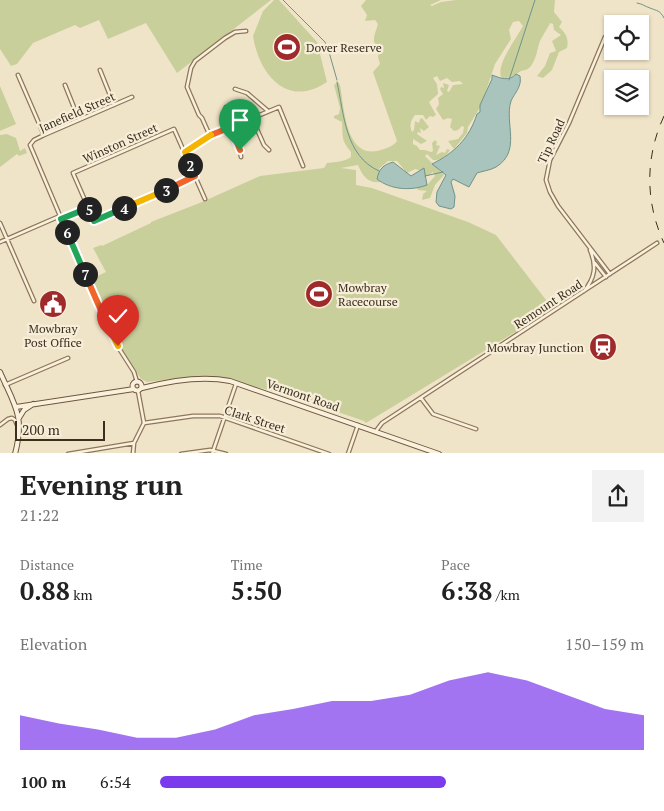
<!DOCTYPE html>
<meta charset="utf-8">
<style>
body{margin:0;font-family:"PT Serif",serif;background:#f2f2f2;color:#222;height:100vh;display:flex;flex-direction:column;font-size:19px;white-space:nowrap}
*{box-sizing:border-box;margin:0}
p{font-size:16px;color:#767676}
.icon{flex:none;width:28px;height:28px;fill:none;stroke:currentColor;stroke-width:2;stroke-linecap:round;stroke-linejoin:round}
.map{position:relative;height:453px;overflow:hidden}
.drawer{display:flex;flex-direction:column;background:#fff;flex:1}
.drawer>*{flex:none}
.buttons{position:absolute;left:604px;top:15px;display:grid;gap:10px}
.buttons a{display:grid;place-items:center;width:45px;height:45px;border-radius:0px;background:#fff;box-shadow:0 1px 4px #0004;font-size:25px}
.scale{position:absolute;left:15px;bottom:12px;width:90px;box-sizing:border-box;padding-left:5px;border:2px solid #3d2e20;border-top:0;font-size:14px;line-height:18px;white-space:nowrap;color:#3d2e20;-webkit-text-stroke:4px #f7eed8;paint-order:stroke}
.pin{position:absolute;display:grid;place-items:center;width:42px;height:42px;color:#fff;margin:-51px -21px;border-radius:50% 50% 50% 0;rotate:-45deg;box-shadow:0 0 5px #0007}
.pin .icon{rotate:45deg}
.km{position:absolute;width:25px;height:25px;margin:-12px;border-radius:50%;background:#222;color:#fff;font-size:14px;line-height:25px;text-align:center}
.round{display:grid;place-items:center;flex:none;width:52px;height:52px;border-radius:0px;background:#f2f2f2}
.headline{display:flex;align-items:center;justify-content:space-between;height:85px;padding:0 20px}
h1{font-size:28px;font-weight:800;line-height:38px}
.stats{display:grid;grid-template-columns:repeat(3,1fr);gap:8px;height:85px;padding:5px 20px}
.stats div{display:grid;align-content:center}
.stats b{font-size:25px;font-weight:800}
.stats small{font-size:14px;font-weight:400}
.stats p{font-size:14px}
.chart{height:140px;padding:10px 20px}
.chart p{display:flex;justify-content:space-between}
.chart svg{width:100%;height:90px;margin-top:5px;fill:#7c3aed;opacity:.7}
ul{padding:0 20px;list-style:none;font-size:16px}
li{display:grid;grid-template-columns:80px 60px 1fr;align-items:center;height:38px}
li i{height:12px;border-radius:6px;background:#7c3aed}
.map>svg:first-child{display:block}
</style>
<div class="map">
<svg width="664" height="454" viewBox="0 0 664 454">
<rect width="100%" height="100%" fill="#f0e4c8"/>
<path fill="#c9cf9b" d="M0 0H271L177 73 146 23 108 39 99 20 80 28 75 25 33 43 17 64 11 66 0 49Z
M274 0H279L317 42 327 82C287 109 259 74 253 36L263 11Z
M366 0H441L430 5 432 6 441 2 456 0H555L554 12 562 22 559 27C566 33 569 39 567 48L559 52 552 70 543 78 537 76 545 66 550 53 556 51 552 41 561 35 554 30 553 24 550 23C547 30 541 37 539 44 537 51 536 59 531 66 528 70 525 70 521 71 516 74 496 88 501 67 504 55 516 38 523 26L519 21 513 22 509 30 511 39 495 64 481 106 468 127 467 133 454 149 448 141 458 139 463 133 464 127 462 126 458 130 454 131 450 127 452 119 448 118 443 120 436 109 439 104 438 98 443 94 440 89 441 87 444 88 443 83 449 85 447 91 449 92 453 85 463 84 460 81 452 82 447 78 440 81 437 76 433 78 437 84 438 94 429 102 436 115 433 117 430 116 426 120 423 115H415C411 120 409 125 412 132L414 130 415 121 419 123 420 119 422 118 429 127 424 131 420 128 421 133 418 132 417 134 427 141 421 144 413 139V144L417 146 420 150H425L431 152 433 151 432 143 435 140 437 142 436 145 440 146 436 155 442 152 445 153 447 149 450 150C446 156 441 161 433 160L427 154 425 156 444 175 435 185 430 198 422 200 423 194 427 191 418 190 416 187 417 184H428L435 176 433 172 428 176 423 175 421 171 415 169 407 173 397 161H388L379 169 381 177 380 182C368 184 362 175 358 165L341 168 356 170V185L372 188 468 222 496 235 553 309 366 423 364 421 286 394 218 378 190 377 147 382 141 379 119 346 91 279 106 272 93 248 101 245 102 246 151 223V222L202 202 260 176 324 168 327 163C335 162 344 162 351 157V152C341 140 343 137 342 122L334 118V116L339 114 340 108 334 85 338 82 340 85C344 105 345 157 377 151 384 149 393 147 397 141L373 72 380 64 378 57 379 49C370 42 375 34 378 24L375 20 365 21 367 15 361 6Z
M0 86 16 124 0 131Z
M7 134 16 138 20 151 25 148 27 153 19 156 17 154 0 167V135Z"/>
<path fill="#a9c4bc" stroke="#6f938a" d="M516 74 520 76C522 87 515 92 511 101 504 123 522 151 496 167 491 170 483 171 477 173L469 187 453 179 451 182 455 196 454 207 451 209 439 206 436 202 437 192 446 175 432 164C454 153 469 139 477 114L480 112V105L492 79V75C500 78 509 82 516 74Z
M393 162 411 176 424 168 427 185C411 191 391 190 377 179 379 169 383 165 393 162Z"/>
<g fill="none" stroke-linecap="round" stroke-linejoin="round">
<path stroke="#6f938a" stroke-width="1" d="M283 0 325 42 329 52 337 80
M637 3C643 4 644 6 650 8 657 11 660 10 664 18
M509 80 535 0
M337 82C344 114 345 156 379 171
M425 176 443 172"/>
<g stroke="#8d765c" stroke-width="5">
<path id="street" d="M605 37 569 123 550 160 546 180 550 192 558 206 610 274
M100 70 114 105
M18 75 44 135
M65 85 79 120
M235 89 247 93 268 111
M132 97 44 135 34 140 30 145 94 296 120 350 134 372 137 382
M252 118 264 145 269 150
M231 127 240 150 241 157
M226 129 223 114 226 107
M210 136 202 118 199 115 187 87 191 68 195 61 225 38 235 32 246 31
M185 152 193 148 205 138 279 107 303 166
M195 177 94 221 73 173 174 129 205 199
M61 219 89 208
M0 223 34 301
M0 242 60 216
M595 263 606 277
M584 291C595 278 597 266 590 250
M5 385 68 358
M421 398 433 414 476 429
M144 423 193 416H220L329 454
M0 425 8 419 12 418 15 420 18 427
M376 431 382 423 657 243
M68 454 134 443
M133 454 134 443 144 423 138 391
M181 454 210 450 226 454
M212 454 236 384
M348 454 358 425"/>
</g>
<g stroke="#6f573f" stroke-width="6">
<path id="secondary" d="M0 372C15 406 25 416 15 454
M132.5 386a4.5 4.5 0 1 1 9 0a4.5 4.5 0 1 1-9 0Z
M142 388C169 381 201 375 230 381L439 454
M16 407 134 389
M19 418 24 410 33 404"/>
</g>
<use href="#street" stroke="#faf1dc" stroke-width="2.5"/>
<use href="#secondary" stroke="#faf1dc" stroke-width="4"/>
<path stroke="#3d2e20" stroke-width="1" stroke-dasharray="9 9" stroke-linecap="butt" d="M664 116C645 157 645 202 664 243"/>
</g>
<g fill="none" stroke-linecap="round" stroke-linejoin="round">
<g stroke="#fff" stroke-width="10">
<path id="split-1" d="M211 135 231 127 240 150"/>
</g>
<g stroke="#fff" stroke-width="10">
<path id="split-2" d="M190 165 185 152 211 135"/>
</g>
<g stroke="#fff" stroke-width="10">
<path id="split-3" d="M166 190 195 176 190 165"/>
</g>
<g stroke="#fff" stroke-width="10">
<path id="split-4" d="M124 208 166 190"/>
</g>
<g stroke="#fff" stroke-width="10">
<path id="split-5" d="M89 209 94 221 124 208"/>
</g>
<g stroke="#fff" stroke-width="10">
<path id="split-6" d="M67 232 61 219 88 208 89 209"/>
</g>
<g stroke="#fff" stroke-width="10">
<path id="split-7" d="M67 232 85 274"/>
</g>
<g stroke="#fff" stroke-width="10">
<path id="split-8" d="M85 274 103 315"/>
</g>
<g stroke="#fff" stroke-width="10">
<path id="split-9" d="M103 315 118 346"/>
</g>
<use href="#split-1" stroke="#f0652b" stroke-width="6"/>
<use href="#split-2" stroke="#f5b400" stroke-width="6"/>
<use href="#split-3" stroke="#f0652b" stroke-width="6"/>
<use href="#split-4" stroke="#f5b400" stroke-width="6"/>
<use href="#split-5" stroke="#22a559" stroke-width="6"/>
<use href="#split-6" stroke="#22a559" stroke-width="6"/>
<use href="#split-7" stroke="#22a559" stroke-width="6"/>
<use href="#split-8" stroke="#f0652b" stroke-width="6"/>
<use href="#split-9" stroke="#f5b400" stroke-width="6"/>
</g>
<defs>
<g id="stadium-disc" transform="scale(1.4375)"><circle r="9.5" fill="#9e2a2b" stroke="#f7eed8"/><path d="M0-5a6.5 5 0 1 0 0 10a6.5 5 0 1 0 0-10ZM-3.5-1.8h7v3.6h-7Z" fill="#fff"/></g>
<g id="civic-disc" transform="scale(1.4375)"><circle r="9.5" fill="#9e2a2b" stroke="#f7eed8"/><path d="M-.6-6.5H3V-4.5H.6V-3L4-1V1h2V6H-6V1h2V-1L-.6-3ZM-1.2 2.5V6h2.4V2.5Z" fill="#fff"/></g>
<g id="station-disc" transform="scale(1.4375)"><circle r="9.5" fill="#9e2a2b" stroke="#f7eed8"/><path d="M-3-6H3Q5-6 5-4V2Q5 4 3 4L4.5 6H3L1.5 4h-3L-3 6H-4.5L-3 4Q-5 4-5 2V-4Q-5-6-3-6ZM-3.5-4v3h7v-3ZM-3.5 1v1.5H-2V1ZM2 1v1.5H3.5V1Z" fill="#fff"/></g>
</defs>
<g fill-rule="evenodd">
<use href="#stadium-disc" x="287" y="47"/>
<use href="#stadium-disc" x="319" y="294"/>
<use href="#civic-disc" x="53" y="304"/>
<use href="#station-disc" x="603" y="347"/>
</g>
<g text-anchor="middle" dominant-baseline="central" stroke-width="4.5" stroke-linejoin="round" paint-order="stroke">
<g font-size="12" fill="#3d2e20" stroke="#f7eed8" text-anchor="start">
<text x="306" y="47">Dover Reserve</text>
<text x="338" y="287">Mowbray<tspan x="338" dy="14">Racecourse</tspan></text>
<text x="53" y="328" text-anchor="middle">Mowbray<tspan x="53" dy="14">Post Office</tspan></text>
<text x="584" y="347" text-anchor="end">Mowbray Junction</text>
</g>
<g font-size="12" fill="#3d2e20" stroke="#f7eed8">
<text transform="translate(77 112) rotate(-24)">Janefield Street</text>
<text transform="translate(551 141) rotate(-65)">Tip Road</text>
<text transform="translate(120 143) rotate(-24)">Winston Street</text>
<text transform="translate(548 304) rotate(-33)">Remount Road</text>
<text transform="translate(303 395) rotate(19)">Vermont Road</text>
<text transform="translate(255 419) rotate(18)">Clark Street</text>
</g>
</g>
</svg>
<div class="buttons">
<a><svg class="icon" aria-label="locate" viewBox="0 0 24 24"><circle cx="12" cy="12" r="6"/><path d="M12 2v4M12 18v4M2 12h4M18 12h4"/></svg></a>
<a><svg class="icon" aria-label="layers" viewBox="0 0 24 24"><path d="M12 4l9 5-9 5-9-5zM3 14l9 5 9-5"/></svg></a>
</div>
<div class="scale">200 m</div>
<div class="pin" style="left:240px;top:150px;background:#1e9e55"><svg class="icon" aria-label="arrive" viewBox="0 0 24 24"><path d="M6 21V4h12l-3 4 3 4H6"/></svg></div>
<div class="pin" style="left:118px;top:346px;background:#d93025"><svg class="icon" aria-label="check" viewBox="0 0 24 24"><path d="M5 12l5 5 9-10"/></svg></div>
<b class="km" style="left:190px;top:165px">2</b>
<b class="km" style="left:166px;top:190px">3</b>
<b class="km" style="left:124px;top:208px">4</b>
<b class="km" style="left:89px;top:209px">5</b>
<b class="km" style="left:67px;top:232px">6</b>
<b class="km" style="left:85px;top:274px">7</b>
</div>
<section class="drawer">
<div class="headline"><div><h1>Evening run</h1><p>21:22</p></div><a class="round"><svg class="icon" aria-label="share" viewBox="0 0 24 24"><path d="M12 15V3M7 8l5-5 5 5M5 13v7h14v-7"/></svg></a></div>
<div class="stats">
<div><p>Distance</p><b>0.88<small> km</small></b></div>
<div><p>Time</p><b>5:50</b></div>
<div><p>Pace</p><b>6:38<small> /km</small></b></div>
</div>
<div class="chart"><p><span>Elevation</span>150–159 m</p>
<svg viewBox="0 0 160 44" preserveAspectRatio="none"><path d="M0 44V27L10 31L20 34L30 38L40 38L50 34L60 27L70 24L80 20L90 20L100 17L110 10L120 6L130 10L140 17L150 24L160 27V44z"/></svg>
</div>
<ul>
<li><b>100 m</b>6:54<i style="width:59%"></i></li>
</ul>
</section>
